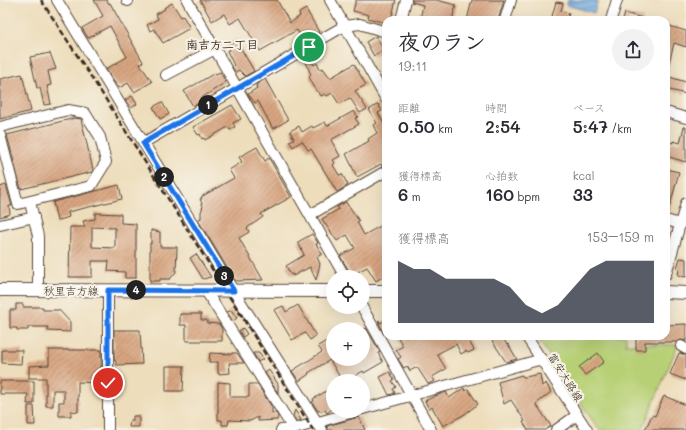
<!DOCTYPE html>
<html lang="ja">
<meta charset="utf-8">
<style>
body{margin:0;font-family:Mali,"Klee One",sans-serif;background:#f2f2f3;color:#2b2b33;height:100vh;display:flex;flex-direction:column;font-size:15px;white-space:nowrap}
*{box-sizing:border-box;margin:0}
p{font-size:13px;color:#7c7c81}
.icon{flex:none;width:22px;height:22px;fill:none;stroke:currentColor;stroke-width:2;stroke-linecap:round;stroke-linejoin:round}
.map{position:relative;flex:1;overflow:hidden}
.sheet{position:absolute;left:382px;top:16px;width:288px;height:324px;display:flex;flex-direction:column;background:#fff;border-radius:12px;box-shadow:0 4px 16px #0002}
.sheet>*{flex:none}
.controls{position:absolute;left:326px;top:270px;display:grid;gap:8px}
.controls a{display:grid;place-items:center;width:44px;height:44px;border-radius:50%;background:#fff;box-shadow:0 4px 16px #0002;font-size:20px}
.pin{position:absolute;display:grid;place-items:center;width:34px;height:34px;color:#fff;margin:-17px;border:2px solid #fff;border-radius:50%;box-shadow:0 1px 4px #0007}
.km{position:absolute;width:20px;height:20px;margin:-10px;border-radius:50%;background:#222;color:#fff;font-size:11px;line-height:20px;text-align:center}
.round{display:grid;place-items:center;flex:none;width:42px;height:42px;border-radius:21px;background:#f2f2f3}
.overview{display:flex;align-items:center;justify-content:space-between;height:68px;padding:0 16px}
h1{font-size:22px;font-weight:600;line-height:30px}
.figures{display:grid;grid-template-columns:repeat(3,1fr);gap:6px;height:68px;padding:4px 16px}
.figures div{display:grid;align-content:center}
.figures b{font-size:17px;font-weight:600}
.figures small{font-size:11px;font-weight:400}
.figures p{font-size:11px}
.chart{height:112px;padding:8px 16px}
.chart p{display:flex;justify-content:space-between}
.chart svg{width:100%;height:72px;margin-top:4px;fill:#111827;opacity:.7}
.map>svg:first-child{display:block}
</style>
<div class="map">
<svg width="686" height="430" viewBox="0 0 686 430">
<defs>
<pattern id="water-rules" width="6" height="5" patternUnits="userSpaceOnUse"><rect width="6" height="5" fill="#6fa8de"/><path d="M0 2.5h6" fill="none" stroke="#5c89b3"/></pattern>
<pattern id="building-hatch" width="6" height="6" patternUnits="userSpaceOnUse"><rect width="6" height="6" fill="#d8a682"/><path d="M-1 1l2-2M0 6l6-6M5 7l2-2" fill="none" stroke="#b0876a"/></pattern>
</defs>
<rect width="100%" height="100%" fill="#f7f3e8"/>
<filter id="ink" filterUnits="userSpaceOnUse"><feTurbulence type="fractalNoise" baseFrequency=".025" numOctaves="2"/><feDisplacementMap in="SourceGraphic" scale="8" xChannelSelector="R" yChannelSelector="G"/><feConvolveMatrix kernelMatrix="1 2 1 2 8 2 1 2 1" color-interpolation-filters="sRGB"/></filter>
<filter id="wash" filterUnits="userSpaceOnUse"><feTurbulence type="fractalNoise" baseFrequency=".012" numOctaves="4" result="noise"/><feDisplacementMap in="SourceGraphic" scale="16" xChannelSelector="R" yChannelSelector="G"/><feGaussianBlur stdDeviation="0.9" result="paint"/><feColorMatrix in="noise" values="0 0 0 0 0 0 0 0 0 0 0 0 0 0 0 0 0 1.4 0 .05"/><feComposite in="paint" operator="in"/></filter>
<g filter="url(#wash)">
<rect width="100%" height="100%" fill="#edddbb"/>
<path fill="#b7d074" stroke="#797d49" d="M536 336H626V344L678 345 642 430H599Z"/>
<path fill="url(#water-rules)" stroke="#55697e" d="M568 0H598L594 13 566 5Z"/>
<g id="blocks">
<path fill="url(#building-hatch)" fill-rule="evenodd" d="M94 0H107L109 4 110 3 143 62 140 64 152 82 134 92 128 83 119 88 112 79 106 69 127 57 110 26 88 38 82 28 103 16Z
M200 0H277L290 23 300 16 299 13 306 9 319 32 304 42 297 30 260 51 240 18 230 24 224 14 212 21Z
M356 0H396L391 20H386V23L368 18 369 15 353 11Z
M412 0H436L456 5 452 20H420L423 5 412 2Z
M472 0H504L498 20H467Z
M556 2 563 3 561 11 569 13 567 20H551Z
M172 3 181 17 183 16 190 28 163 43 154 29 150 31 147 25 158 19 156 14 165 9 164 8Z
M625 13 643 18V20H623Z
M666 25 686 31V47L674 43 668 67H666Z
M376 36 384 50 374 56 366 42Z
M236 40 254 71 245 76 239 70 236 72 232 67 234 65 227 51 230 50 227 45Z
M50 53 56 69 48 71 51 85 47 86 51 104 44 105 40 88H37L30 57Z
M308 55 314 65 317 63 320 70 323 68 330 78 354 64 366 85 355 91 367 109 360 113 350 98 339 104 332 93 327 96 325 94 321 96 318 91 317 92 309 77 311 75 304 57Z
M220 72 226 82 200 99 201 102 193 106 184 91 215 73 216 74Z
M22 74 31 111 0 119V79Z
M666 76 686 82V94L666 89Z
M265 79 288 120 273 129 258 101 255 103 248 94 257 88 256 85Z
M132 96 137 104 131 108 125 100Z
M162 102 169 114 160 119 153 107Z
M378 104 382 111 378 113 386 126V165L382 166 381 164 357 177 346 154 369 141 368 139 377 133 373 125 377 123 369 110Z
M232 105 241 119 233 123 235 127 230 130 228 127 205 140 204 138 202 139 200 134 198 135 193 127Z
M354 111 358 117 355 118 359 124 331 140 340 156 333 160 335 163 333 165 339 175 342 174 348 185 337 192 311 149 308 150 302 141 293 147 289 141 294 139 290 131 299 126 302 132 312 126 313 128 325 122 327 126Z
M75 118 81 119 93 170 92 172 21 189 7 135Z
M684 127H686V162L669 157V154L666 153 668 142 673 143V141L680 143Z
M257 147 265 161 269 158 291 197 261 214 263 217 247 228 249 232 239 238 263 280 237 281 234 279 198 220 201 218V212L203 206 200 199H202L201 197 234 178 229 170 242 162 239 157Z
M666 169 679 172 668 213H666Z
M6 185 12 206H9L10 214 0 217V187Z
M119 185 122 199 68 212 69 217 57 221 53 202Z
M346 202 348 206H349L359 221 357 222 364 235 386 223V275L376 281 367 267 352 275 351 274 340 256 355 248 347 235 337 241 322 219 339 209 337 207Z
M95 213 121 214V223L136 224V278H125V272L108 271 109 261H92V277H69L70 227H85L83 221 95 219ZM92 227 115 228V248L92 247Z
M151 230 160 232V247H177L176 272 170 279H160V281H150V243L151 244Z
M312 234 318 243 316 244 322 254 317 257 320 264 316 280 310 267 293 276V274L291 275 286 266 304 255 298 242Z
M196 254 211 277 203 279 190 258Z
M680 258 686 259V277L678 275 679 269 677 268Z
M16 304H23V307H43V310H59L70 322V332L48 331V327H28V330H17V328H10V310H16Z
M298 305 316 336 310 340 305 333 292 340 274 310 283 306 286 312Z
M230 311H232L237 318 233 321 227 312Z
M180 314H201V320H207V323L219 324 222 329V341H186V325H180Z
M379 320 380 323 386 320V332L384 333 378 321Z
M686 324V341L681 340 676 342H645V350H636V336H666V325Z
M243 328 247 334 243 337 239 331Z
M366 328 380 352 378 353 383 362 364 373 363 371 347 381H342L330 360 308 373 309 374 299 381 292 371 322 352 318 346 333 337 332 359H363V330Z
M114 330H140L142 364 116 365V361L114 360Z
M397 336H466L474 350 468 353 466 351 461 354 456 344 437 354 446 369 432 377 435 381 428 384 417 367 410 371 407 366 404 368 398 359 401 357 396 350 403 346Z
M489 336H502L507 345 508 344 517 359 506 362Z
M2 350H22L21 364 2 363Z
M49 350H101V383L78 382V412L71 411V416H59V402H64V390H53V406H46V378H29V366L49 365Z
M210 353 232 354V353H237L244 363H229L230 373 218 374V362H209Z
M253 353H259L263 359 258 362Z
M598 353 604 362 585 375 579 367Z
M679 353 686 355V380L670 374Z
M166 366H184L183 391H166Z
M269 370 278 384V393L265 373Z
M390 372 394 380 392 381 396 387 393 389 395 393 389 395 380 377Z
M540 374 542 386 546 383 551 392 536 404 551 426 545 430H528L523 422 525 421 511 400 504 404 498 382 522 375 523 377H525Z
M0 381H34V404H27L28 394H0Z
M218 382 230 383V397H249V384H257L272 407V413H276L278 416 277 420 258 421V417L250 421 229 420 228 425H222V420H218Z
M333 387V404L330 406 332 409 327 413 325 410 318 411 312 402 314 401 313 399Z
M464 388 465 391 468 389 478 404 465 414 443 426 432 407 429 409 425 401 435 396 446 392 449 398Z
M664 396 686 405V430H645L652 415 655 416Z
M28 406H34L35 425H28Z
M295 410 301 420 296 422 293 416Z
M133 416H139V427H129L130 420H133Z
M359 417 365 430H328L327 426Z"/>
</g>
</g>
<g filter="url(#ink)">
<use href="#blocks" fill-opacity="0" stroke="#564536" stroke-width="1"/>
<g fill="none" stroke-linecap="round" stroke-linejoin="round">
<g stroke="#564536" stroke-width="12">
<path id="minor" d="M57 0 228 282 322 430
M127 0 128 1
M187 0 345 277
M330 0 386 99
M401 20 406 0
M505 20 511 0
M611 20 617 0
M166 75 215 49
M666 112 686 118
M0 127 68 110 85 113 100 137 106 162 91 186 18 204 0 135
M143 143 344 26 360 24 386 32
M30 202 38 236V290
M310 215 386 171
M666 220 680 224
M0 225 34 217
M666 274 686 203
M108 290V430
M206 291 294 430
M362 307 431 430
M526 336 587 430
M681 346 686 349
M363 409 542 359
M281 430 294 429 357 411
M556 430 577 415"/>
</g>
<g stroke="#564536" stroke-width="14">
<path id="major" d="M0 290 333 291
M363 291H386
M666 292 686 293"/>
</g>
<use href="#minor" stroke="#fff" stroke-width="10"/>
<use href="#major" stroke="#fff" stroke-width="12"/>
<path stroke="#3b2a1e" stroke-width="2.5" stroke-dasharray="6 3" stroke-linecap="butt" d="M41 0 105 98 313 430"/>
</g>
</g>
<g fill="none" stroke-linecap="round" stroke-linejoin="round" filter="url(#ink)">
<g stroke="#fff" stroke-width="8">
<path id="route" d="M108 383V290L234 291 143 143 309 47"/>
</g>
<use href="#route" stroke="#1a73e8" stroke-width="5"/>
</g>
<g text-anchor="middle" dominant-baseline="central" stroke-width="4" stroke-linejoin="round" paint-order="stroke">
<g font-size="11" fill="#3b2a1e" stroke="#f7f3e8">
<text x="71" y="290">秋里吉方線</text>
<text transform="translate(566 377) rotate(58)">富安大路線</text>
</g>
<g font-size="12" font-weight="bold" fill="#3b2a1e" stroke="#f7f3e8">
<text x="222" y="44">南吉方二丁目</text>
</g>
</g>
</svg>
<div class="controls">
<a><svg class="icon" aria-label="locate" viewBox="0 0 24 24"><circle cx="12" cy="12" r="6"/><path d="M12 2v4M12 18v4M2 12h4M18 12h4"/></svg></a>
<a>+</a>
<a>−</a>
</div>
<div class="pin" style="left:309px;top:47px;background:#1e9e55"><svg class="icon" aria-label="arrive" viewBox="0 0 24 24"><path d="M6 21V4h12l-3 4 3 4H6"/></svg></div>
<div class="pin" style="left:108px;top:383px;background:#d93025"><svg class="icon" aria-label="check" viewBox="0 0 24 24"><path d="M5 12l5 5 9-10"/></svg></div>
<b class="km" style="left:208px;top:105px">1</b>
<b class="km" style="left:164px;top:177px">2</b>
<b class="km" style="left:224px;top:276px">3</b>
<b class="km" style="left:136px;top:290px">4</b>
<section class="sheet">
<div class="overview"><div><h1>夜のラン</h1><p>19:11</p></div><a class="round"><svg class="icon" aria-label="share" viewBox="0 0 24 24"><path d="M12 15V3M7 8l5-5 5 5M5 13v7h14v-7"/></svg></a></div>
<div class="figures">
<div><p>距離</p><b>0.50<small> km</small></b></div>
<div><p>時間</p><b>2:54</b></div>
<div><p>ペース</p><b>5:47<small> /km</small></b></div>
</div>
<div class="figures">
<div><p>獲得標高</p><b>6<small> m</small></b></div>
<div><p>心拍数</p><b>160<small> bpm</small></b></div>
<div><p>kcal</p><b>33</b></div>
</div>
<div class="chart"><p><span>獲得標高</span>153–159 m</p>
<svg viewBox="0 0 160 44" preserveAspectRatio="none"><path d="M0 44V6L10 11L20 11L30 17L40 17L50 17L60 17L70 22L80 33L90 38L100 33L110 22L120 11L130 6L140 6L150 6L160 6V44z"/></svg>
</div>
</section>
</div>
